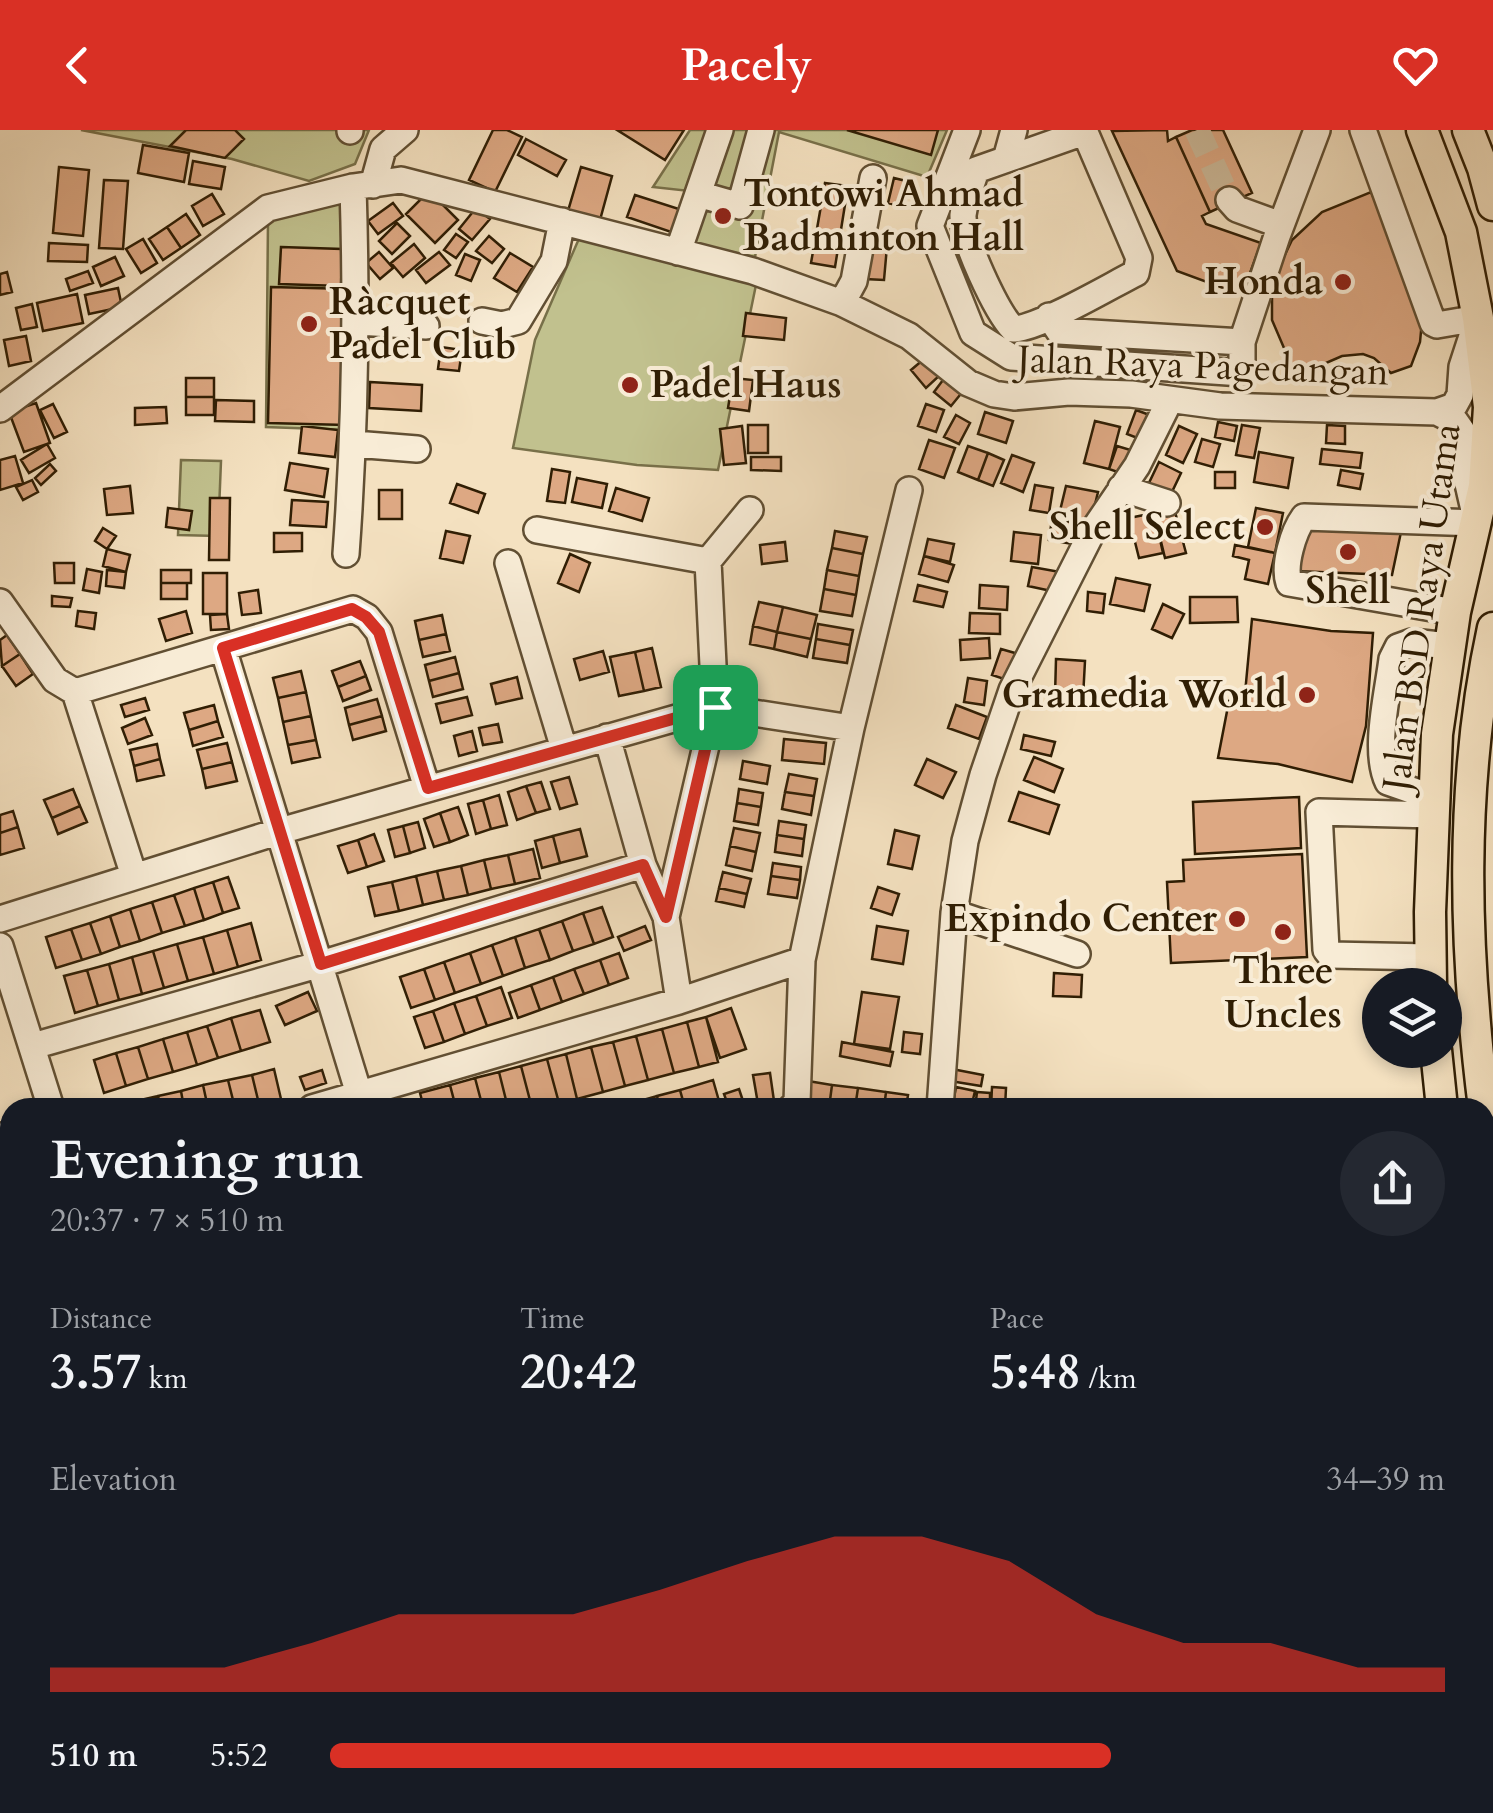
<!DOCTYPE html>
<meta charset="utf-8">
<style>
body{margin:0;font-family:Cardo,serif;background:#242831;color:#f1f3f6;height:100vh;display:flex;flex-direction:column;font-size:38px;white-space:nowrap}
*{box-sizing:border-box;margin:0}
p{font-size:32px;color:#9ea1a6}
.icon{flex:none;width:55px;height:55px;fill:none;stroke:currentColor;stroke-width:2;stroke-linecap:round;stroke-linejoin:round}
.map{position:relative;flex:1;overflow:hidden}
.drawer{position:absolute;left:0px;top:968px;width:1495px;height:718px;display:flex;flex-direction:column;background:#171b24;border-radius:30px 30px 0 0;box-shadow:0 5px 15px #0003}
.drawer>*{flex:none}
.buttons{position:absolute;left:1362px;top:838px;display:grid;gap:20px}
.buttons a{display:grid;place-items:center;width:100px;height:100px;border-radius:50%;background:#171b24;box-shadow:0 5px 15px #0003;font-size:50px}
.pin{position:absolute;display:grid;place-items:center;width:85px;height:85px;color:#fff;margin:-42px;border-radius:20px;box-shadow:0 5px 15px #0006}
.round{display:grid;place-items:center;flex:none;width:105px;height:105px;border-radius:52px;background:#242831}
.head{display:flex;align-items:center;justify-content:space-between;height:170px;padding:0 50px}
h1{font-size:55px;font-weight:700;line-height:75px}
.stats{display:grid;grid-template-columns:repeat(3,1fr);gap:15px;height:170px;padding:10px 50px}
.stats div{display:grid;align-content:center}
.stats b{font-size:50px;font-weight:700}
.stats small{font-size:28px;font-weight:400}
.stats p{font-size:28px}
.chart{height:280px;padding:20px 50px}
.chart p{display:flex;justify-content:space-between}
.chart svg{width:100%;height:180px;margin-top:10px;fill:#d93025;opacity:.7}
ul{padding:0 50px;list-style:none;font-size:32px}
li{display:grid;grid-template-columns:160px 120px 1fr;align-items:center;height:75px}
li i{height:25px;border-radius:12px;background:#d93025}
header{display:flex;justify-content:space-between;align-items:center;height:130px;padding:0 50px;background:#d93025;color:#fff;font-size:45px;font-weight:700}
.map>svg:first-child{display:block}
</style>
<header><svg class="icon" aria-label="back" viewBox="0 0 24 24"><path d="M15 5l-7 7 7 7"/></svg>Pacely<svg class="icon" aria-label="heart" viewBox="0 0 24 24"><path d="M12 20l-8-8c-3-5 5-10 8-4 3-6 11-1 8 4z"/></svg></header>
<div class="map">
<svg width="1493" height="1683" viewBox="0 0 1493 1683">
<rect width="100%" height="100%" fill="#f4e1c0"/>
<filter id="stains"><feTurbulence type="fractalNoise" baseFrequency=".002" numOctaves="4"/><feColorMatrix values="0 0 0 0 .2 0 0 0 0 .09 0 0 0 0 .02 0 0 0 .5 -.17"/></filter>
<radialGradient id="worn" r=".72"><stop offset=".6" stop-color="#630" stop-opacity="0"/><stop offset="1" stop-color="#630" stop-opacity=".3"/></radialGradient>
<path fill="#c1c18e" stroke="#787049" stroke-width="2.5" d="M81 0H369L355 34 309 51 232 29Z
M690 0H947L927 47 779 2 755 127 676 110 690 61 653 57Z
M346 68 348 300 266 297 268 91 293 78Z
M581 104 757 150 718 340 637 335 513 318 535 210Z
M181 330 221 331 218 406 178 405Z"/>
<path fill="#dda883" stroke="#301e04" stroke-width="2.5" d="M186 0H235L244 9 225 28 170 16Z
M493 0H507L522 7 495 62 469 50Z
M617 0H684L665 30Z
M847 0H938L931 25Z
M1167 0 1168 11 1176 7 1210 82 1202 86 1206 94 1261 113 1242 165 1177 141 1112 1Z
M1192 0H1223L1252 63 1210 82 1176 7Z
M526 9 566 30 557 46 518 25Z
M143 15 189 23 184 52 138 43Z
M193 31 225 37 221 59 189 54Z
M59 37 89 40 83 106 53 103Z
M581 37 612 46 600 90 568 81Z
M894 48 910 52 904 77 888 73Z
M104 50 128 51 123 119 99 118Z
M825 53 848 56 835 137 811 133Z
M429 61 458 90 435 113 406 84Z
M1371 62 1423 180 1420 212 1411 236 1391 243 1374 228 1363 224 1342 226 1296 246 1272 190V165L1278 139 1292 110 1322 82Z
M212 64 224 84 203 96 192 76Z
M635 65 682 80 674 103 627 87Z
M393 73 403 86 378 104 368 91Z
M476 78 490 89 472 110 459 99Z
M186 84 200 105 181 118 167 97Z
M397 93 410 106 392 124 379 111Z
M167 97 181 118 163 130 149 109Z
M870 103 888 105 884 150 865 149Z
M456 104 468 112 456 128 444 120Z
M489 106 504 119 492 133 476 121Z
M143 109 157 133 141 143 126 119Z
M49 113 88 115 87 132 48 131Z
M414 114 425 128 403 147 391 133Z
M281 117 342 119 341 156 279 154Z
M379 122 393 138 380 149 366 133Z
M439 122 450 135 426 153 416 140Z
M510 123 533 137 517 162 494 148Z
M465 124 480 130 471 151 456 145Z
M115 127 124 146 101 156 93 137Z
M88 141 93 153 70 161 66 149Z
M7 142 12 162 0 165V144Z
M271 157 350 159 346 295 268 293Z
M118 158 122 177 89 184 85 165Z
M77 164 83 193 43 201 37 173Z
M32 174 37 197 21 200 16 178Z
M746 183 786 188 784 210 743 206Z
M26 206 31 231 9 236 4 210Z
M441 217 462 220 459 241 438 239Z
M924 229 939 246 926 258 911 240Z
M946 246 964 260 951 276 934 262Z
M186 248H214V267H186Z
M733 248 753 250 749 281 728 278Z
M370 252 422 255 421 281 369 278Z
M186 267H214V285H186Z
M216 270 254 271V292L215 291Z
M36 273 50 313 24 322 9 282Z
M53 274 67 302 54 308 40 280Z
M926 274 944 280 936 302 918 296Z
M166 277 167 293 135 295V278Z
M1136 280 1155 287 1145 311 1127 304Z
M985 282 1013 291 1006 313 978 304Z
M956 285 970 293 959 314 944 307Z
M1095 291 1120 297 1109 339 1084 333Z
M1218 292 1237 296 1234 311 1215 307Z
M748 295H768V323H748Z
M1242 295 1260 298 1254 328 1236 325Z
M1327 295 1345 296V314L1326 313Z
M302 296 338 300 335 327 299 323Z
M742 296 746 333 724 335 720 299Z
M1179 296 1197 304 1183 333 1166 325Z
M1202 309 1220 314 1213 337 1195 332Z
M929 310 955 318 944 348 919 339Z
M47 314 55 328 29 343 21 330Z
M968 316 988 323 978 350 958 342Z
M1117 316 1134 321 1126 345 1109 339Z
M1322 319 1362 323 1360 338 1320 334Z
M1259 322 1293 328 1288 358 1254 352Z
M988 323 1004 330 993 356 978 350Z
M1012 325 1034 333 1023 362 1001 353Z
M15 326 23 353 0 360V330Z
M751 327H781V341L751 340Z
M1159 332 1181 343 1170 366 1148 355Z
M290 333 328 339 324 367 285 360Z
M50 334 56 341 41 355 35 348Z
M552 339 570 342 565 373 547 371Z
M1341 340 1363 344 1360 359 1338 355Z
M1215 342H1235V358H1215Z
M577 348 607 354 602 378 572 372Z
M32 350 38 362 23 370 16 357Z
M457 354 485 364 478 383 450 373Z
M1035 355 1053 358 1049 383 1030 380Z
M130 356 133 383 107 385 104 359Z
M1066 356 1098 362 1091 391 1059 385Z
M616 358 649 368 642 391 609 381Z
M379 360H402V389H379Z
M210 368H230L229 430H209Z
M292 370 328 372 326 397 290 395Z
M168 378 192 381 189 400 166 397Z
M1174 378 1186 423 1165 428 1154 383Z
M1256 378 1283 383 1275 423 1248 417Z
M1154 383 1163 423 1139 428 1129 388Z
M1052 389 1083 394 1079 415 1049 410Z
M103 398 116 406 107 419 95 411Z
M1301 399 1401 402 1392 445 1295 441Z
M446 401 470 406 463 433 440 428Z
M835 401 867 407 863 424 832 418Z
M1014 402 1041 405 1038 434 1011 431Z
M274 403H302V421L274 422Z
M928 409 954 414 950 432 924 426Z
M785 412 787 431 762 434 760 415Z
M1235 415 1275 423 1268 454 1245 449 1249 430 1233 426Z
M832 418 863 424 859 446 827 440Z
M107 419 130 425 126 442 103 436Z
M570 424 590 433 579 462 558 453Z
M924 426 954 435 948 452 919 444Z
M54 433H74V453H55Z
M1032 437 1060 442 1056 462 1028 456Z
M87 439 102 442 99 463 83 460Z
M107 440 126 442 124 458 106 456Z
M161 440H191V453H161Z
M827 440 859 446 856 465 824 459Z
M203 443H227V484H203Z
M1116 448 1150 455 1144 481 1110 474Z
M161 453H187V469H161Z
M918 455 947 462 943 477 914 471Z
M980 455 1008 457 1007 480 979 478Z
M824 459 856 465 852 486 820 481Z
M258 460 261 483 242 485 239 463Z
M1088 462 1105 464 1103 483 1087 481Z
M52 466 72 468 70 477 52 476Z
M1190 467H1237L1238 492 1190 493Z
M759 472 783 477 777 502 753 496Z
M1163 474 1184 484 1172 508 1152 499Z
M783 477 817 485 811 509 777 502Z
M78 481 96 483 94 499 76 496Z
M186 481 192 503 166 511 159 489Z
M970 483 1000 484V504L969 503Z
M227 484 229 499 211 500 210 485Z
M442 485 446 504 419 510 415 491Z
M1252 489 1331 501 1373 503 1366 596 1352 652 1278 634 1218 628 1229 571 1244 574Z
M818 494 853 500 850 515 816 509Z
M753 496 777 502 774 519 750 514Z
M777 502 811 509 807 527 774 519Z
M446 504 450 521 423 527 419 510Z
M7 505 20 524 2 536 0 510Z
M989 508 990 528 961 530 960 510Z
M816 509 850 515 847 533 813 528Z
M652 518 661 557 644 561 635 522Z
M1001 519 1022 525 1013 552 992 545Z
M603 521 609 542 580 550 574 529Z
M635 522 644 561 619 566 610 527Z
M20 524 33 544 16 556 2 536Z
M455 527 459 543 429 551 425 535Z
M1056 529 1085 531 1083 568 1055 566Z
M360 531 366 546 338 557 332 541Z
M301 541 306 562 278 568 273 548Z
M459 543 463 559 433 567 429 551Z
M366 546 371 560 343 571 338 557Z
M517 547 522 568 496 574 491 554Z
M968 548 987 551 984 575 964 572Z
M306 562 311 586 283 592 278 568Z
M467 567 472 585 441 593 436 574Z
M145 568 149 580 125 587 121 575Z
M377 569 382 586 349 595 345 578Z
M214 575 218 591 189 600 184 583Z
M956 575 987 587 979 609 948 598Z
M311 586 316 610 288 615 283 592Z
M382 586 386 601 353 610 349 595Z
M145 588 152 605 128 614 122 598Z
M218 591 223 607 193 616 189 600Z
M498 594 502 612 483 615 479 598Z
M472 601 477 621 459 626 454 606Z
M1024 605 1055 612 1051 626 1021 619Z
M784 609 826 613 824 634 782 630Z
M316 610 320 627 292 633 288 615Z
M227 613 232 632 202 639 197 620Z
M157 614 160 629 134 636 130 620Z
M1034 627 1063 639 1054 662 1024 650Z
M160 629 164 645 137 651 134 636Z
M927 629 956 642 943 668 915 655Z
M743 631 770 636 767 654 740 649Z
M232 632 237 651 206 658 202 639Z
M789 644 817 649 814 666 785 662Z
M569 647 577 674 560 679 551 652Z
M541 652 550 679 536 683 526 656Z
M526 656 536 683 517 690 508 662Z
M73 659 80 676 52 688 44 670Z
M739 659 763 663 761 677 737 673Z
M785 662 814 666 811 685 782 679Z
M1019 662 1059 675 1049 704 1009 691Z
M499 665 507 695 491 699 483 670Z
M1299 667 1301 718 1195 724 1193 672Z
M483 670 491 699 476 704 468 674Z
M737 673 761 677 758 695 734 691Z
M80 676 87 692 58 704 52 688Z
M458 677 468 705 450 712 440 683Z
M13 681 18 697 0 703V685Z
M440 683 450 712 434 717 424 689Z
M779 691 806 695 804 709 777 705Z
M418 692 425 718 410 723 403 696Z
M403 696 410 723 395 727 388 700Z
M18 697 24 718 0 725V703Z
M734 698 760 703 756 722 730 716Z
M580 699 587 726 560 733 553 706Z
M895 700 919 706 912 739 888 734Z
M374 704 384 731 367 737 358 710Z
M777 705 804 709 802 726 775 722Z
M553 706 560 733 542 738 535 711Z
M358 710 367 737 348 743 338 716Z
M730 716 756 722 752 741 726 735Z
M533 719 540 748 515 754 508 725Z
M1302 724 1307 827 1171 833 1167 752 1184 751 1183 730Z
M508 725 515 754 491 759 484 730Z
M484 730 491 759 468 765 461 736Z
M773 733 801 737 800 750 771 746Z
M461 736 468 765 444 770 437 741Z
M437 741 444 770 423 775 416 746Z
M723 742 751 749 747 764 719 758Z
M416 746 423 775 399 781 392 752Z
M771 746 800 750 797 768 768 764Z
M228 747 239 778 223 783 213 752Z
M213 752 223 783 204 790 194 758Z
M392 752 399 781 375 786 368 757Z
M878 757 899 764 892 785 871 778Z
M194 758 204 790 185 796 174 765Z
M719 758 747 764 744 777 716 771Z
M174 765 185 796 162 803 152 772Z
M152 772 162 803 140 811 130 779Z
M602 777 613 807 594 814 583 783Z
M130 779 140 811 120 817 110 786Z
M583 783 594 814 573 821 562 791Z
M110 786 120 817 101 824 90 793Z
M562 791 573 821 550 830 539 799Z
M90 793 101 824 82 830 71 799Z
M251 793 261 830 238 837 227 800Z
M645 796 651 810 624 821 618 807Z
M877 796 908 801 903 834 872 829Z
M71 799 82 830 56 838 46 807Z
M539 799 550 830 525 838 515 807Z
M227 800 238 837 214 844 203 807Z
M203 807 214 844 188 851 177 814Z
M515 807 525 838 503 846 492 815Z
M177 814 188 851 164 858 153 821Z
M492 815 503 846 481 854 470 823Z
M153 821 164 858 142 864 132 827Z
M470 823 481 854 455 863 444 832Z
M619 823 628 848 609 855 600 830Z
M132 827 142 864 119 870 109 834Z
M600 830 609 855 584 864 574 839Z
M444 832 455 863 435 870 424 839Z
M109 834 119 870 98 876 87 840Z
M424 839 435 870 411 878 400 847Z
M574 839 584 864 562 872 553 847Z
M87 840 98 876 75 883 64 846Z
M1054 843 1082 845 1081 867 1053 866Z
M553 847 562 872 540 880 531 855Z
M531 855 540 880 518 888 509 863Z
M501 857 512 888 487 896 476 866Z
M308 862 317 881 285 895 276 876Z
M862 862 899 867 890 919 854 914Z
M476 866 487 896 465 904 454 873Z
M454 873 465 904 444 912 433 881Z
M731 878 746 919 720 928 706 887Z
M260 880 270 912 241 921 231 888Z
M433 881 444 912 425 918 414 887Z
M706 887 718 932 699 937 687 892Z
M231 888 241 921 218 928 207 896Z
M687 892 699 937 674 943 662 899Z
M207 896 218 928 197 935 187 902Z
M662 899 674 943 648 950 636 906Z
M187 902 197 935 173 942 163 909Z
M904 902 922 904 920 924 902 922Z
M636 906 648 950 625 956 613 912Z
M163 909 173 942 148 949 138 917Z
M613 912 625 956 603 962 591 917Z
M842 912 893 922 890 936 840 926Z
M138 917 148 949 126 956 116 923Z
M591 917 603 962 577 969 566 924Z
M116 923 126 956 104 963 94 930Z
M566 924 577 969 559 973 547 929Z
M547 929 559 973 532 978 521 936Z
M521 936 532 978H508L499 942Z
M274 939 281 969 259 974 252 945Z
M952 939 983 945 981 956 950 951Z
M322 940 326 953 305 960 300 947Z
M499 942 508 978H483L475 948Z
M770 943 774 971 758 974 753 945Z
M252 945 259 974 235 978 228 950Z
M475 948 483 978H456L450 955Z
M228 950 235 978H208L203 955Z
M713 950 721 978H685L680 960Z
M808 951 832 955 829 978H804Z
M203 955 208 978H184L181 961Z
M450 955 456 978H424L420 963Z
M832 955 858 958 855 978H829Z
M956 957 975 961 971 978 953 973Z
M992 957 1006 958 1005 978H991Z
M858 958 886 962 884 978H855Z
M739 959 744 974 729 978 724 964Z
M680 960 685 978H660L657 966Z
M181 961 184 978H161L158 966Z
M886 962 908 965 906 978H884Z
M977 962 990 963V978H975Z
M158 966 161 978H133L132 972Z
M657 966 660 978H634L632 973Z
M10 1384V1431H9L0 1405V1387Z
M9 1447 10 1492 0 1494V1449Z
M2 1545 10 1578 0 1582V1546Z
M10 1590V1634L1 1636 0 1593Z
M333 1675H349L351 1683H328L326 1677Z
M352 1675H378L380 1683H354Z
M381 1675H406L409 1683H383Z
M914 1675H936L935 1683H912Z"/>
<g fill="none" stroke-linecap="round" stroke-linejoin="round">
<path stroke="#cdba9a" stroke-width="25" stroke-dasharray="25 12" stroke-linecap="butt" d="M1197 0 1229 70"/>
<g stroke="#614f33" stroke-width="30">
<path id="minor" d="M350 0V1
M967 0 930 96 973 203 1011 227 1242 243V212L1277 106 1317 0
M1084 0 1139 128 1136 143C1110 156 1038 199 1013 199 996 181 962 108 963 85 965 69 972 54 976 40L1084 2
M1006 29 1014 0
M373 55 383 19 405 0
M698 64 740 76 761 0
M1229 70 1237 79 1281 95
M678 122 720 0
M842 173 854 151 873 48
M1049 186 1059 201 1242 212
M482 191 502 195 518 191 554 131 562 91
M357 192 426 196
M0 279 268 78 353 57 401 50 753 141 842 173 909 206 968 253 994 264 1014 267 1069 262 1131 264 1220 276 1437 282 1454 276 1460 265 1462 237 1478 188 1437 195 1433 193 1363 0
M1437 282 1455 291 1462 301 1463 332 1477 393 1304 387C1293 402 1283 436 1289 453L1455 482
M354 314 417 319
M1121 358 1167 373
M537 400 708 431
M346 424C355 301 357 180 353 57
M508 433 564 619
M0 472 55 550 75 562
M223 518 363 977
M607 607 643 735 666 787 679 871
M1434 668 1388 652C1373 621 1388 563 1392 529L1398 517 1412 512 1449 516
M134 746 75 562 353 479 367 487 379 502 427 658
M954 783 1077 824
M666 787 715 577 708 431 750 380
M0 789 280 701 715 577 851 598
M0 816 51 978
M1430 827 1330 825 1326 820 1319 682 1433 685
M33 916 321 834 643 735
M312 978 679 871 802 830
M791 978 797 972 802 830 851 598 909 360
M940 978 954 783 965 711 983 645 1012 560 1092 402 1137 336 1170 270
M0 1006 10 1038
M0 1072 10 1069
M0 1221 10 1218
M0 1295 10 1292
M0 1361 10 1358
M0 1516 10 1514
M0 1670 10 1667
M1485 1670 1493 1668
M206 1675 209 1683
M253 1675 255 1683
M644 1675 678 1683
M1030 1675 1046 1680
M1198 1675 1199 1683
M1239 1675 1240 1683
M1266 1675V1683
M522 1683 549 1675
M737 1683 738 1675
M853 1683 855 1675
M951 1683 953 1675
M1431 1683 1465 1675"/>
</g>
<g stroke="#301e04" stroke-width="35">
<path id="major" d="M1422 0 1461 102 1478 188 1489 277 1484 356 1455 482 1437 604 1430 782 1431 855
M1468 0 1483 38 1493 75
M1436 920 1442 978
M1484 978C1464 819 1459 655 1493 498
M1485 983 1493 1028
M1485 1190 1493 1227"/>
</g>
<use href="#minor" stroke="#f8ecd6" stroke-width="25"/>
<use href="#major" stroke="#f4e1c0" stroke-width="30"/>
</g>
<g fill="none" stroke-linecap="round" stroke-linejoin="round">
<g stroke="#fff" stroke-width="20">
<path id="route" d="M352 479 366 487 379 502 428 658 715 577 666 787 643 735 321 834 223 518Z"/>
</g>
<use href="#route" stroke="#d93025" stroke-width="12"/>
</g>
<g fill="#8f2418" stroke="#f8ecd6" stroke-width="4">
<circle cx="723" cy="86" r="10"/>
<circle cx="1343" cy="152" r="10"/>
<circle cx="309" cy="194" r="10"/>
<circle cx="630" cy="255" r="10"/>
<circle cx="1265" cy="397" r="10"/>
<circle cx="1348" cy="422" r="10"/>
<circle cx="1307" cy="565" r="10"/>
<circle cx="1237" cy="789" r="10"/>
<circle cx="1283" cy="802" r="10"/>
</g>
<g text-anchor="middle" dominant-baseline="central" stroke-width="8" stroke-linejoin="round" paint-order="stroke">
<g font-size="38" font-weight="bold" fill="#301e04" stroke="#f8ecd6" text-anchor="end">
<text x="743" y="64" text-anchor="start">Tontowi Ahmad<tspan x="743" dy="44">Badminton Hall</tspan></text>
<text x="1323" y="152">Honda</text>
<text x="329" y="172" text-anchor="start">Ràcquet<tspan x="329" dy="44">Padel Club</tspan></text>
<text x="650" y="255" text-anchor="start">Padel Haus</text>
<text x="1245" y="397">Shell Select</text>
<text x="1348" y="461" text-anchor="middle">Shell</text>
<text x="1287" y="565">Gramedia World</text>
<text x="1217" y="789">Expindo Center</text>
<text x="1283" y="841" text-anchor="middle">Three<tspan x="1283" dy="44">Uncles</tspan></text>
</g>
<g font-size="38" fill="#301e04" stroke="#f8ecd6">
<text transform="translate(1203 236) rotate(2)">Jalan Raya Pagedangan</text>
<text transform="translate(1422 477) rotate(-82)">Jalan BSD Raya Utama</text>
</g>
</g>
<rect width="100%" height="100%" filter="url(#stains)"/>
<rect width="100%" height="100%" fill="url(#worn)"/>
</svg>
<div class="buttons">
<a><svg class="icon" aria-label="layers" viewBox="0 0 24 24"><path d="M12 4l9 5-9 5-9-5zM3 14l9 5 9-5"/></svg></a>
</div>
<div class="pin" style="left:715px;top:577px;background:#1e9e55"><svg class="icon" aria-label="arrive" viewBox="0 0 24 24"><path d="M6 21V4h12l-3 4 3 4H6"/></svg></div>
<section class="drawer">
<div class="head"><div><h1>Evening run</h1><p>20:37 · 7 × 510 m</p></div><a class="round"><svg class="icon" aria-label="share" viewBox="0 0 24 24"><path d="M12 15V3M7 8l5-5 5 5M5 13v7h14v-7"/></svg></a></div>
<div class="stats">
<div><p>Distance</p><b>3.57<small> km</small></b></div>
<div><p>Time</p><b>20:42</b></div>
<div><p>Pace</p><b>5:48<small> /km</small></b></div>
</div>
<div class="chart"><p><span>Elevation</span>34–39 m</p>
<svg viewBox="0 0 160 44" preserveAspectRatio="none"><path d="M0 44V38L10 38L20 38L30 32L40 25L50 25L60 25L70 19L80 12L90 6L100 6L110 12L120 25L130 32L140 32L150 38L160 38V44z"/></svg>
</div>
<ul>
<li><b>510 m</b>5:52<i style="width:70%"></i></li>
</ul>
</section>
</div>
